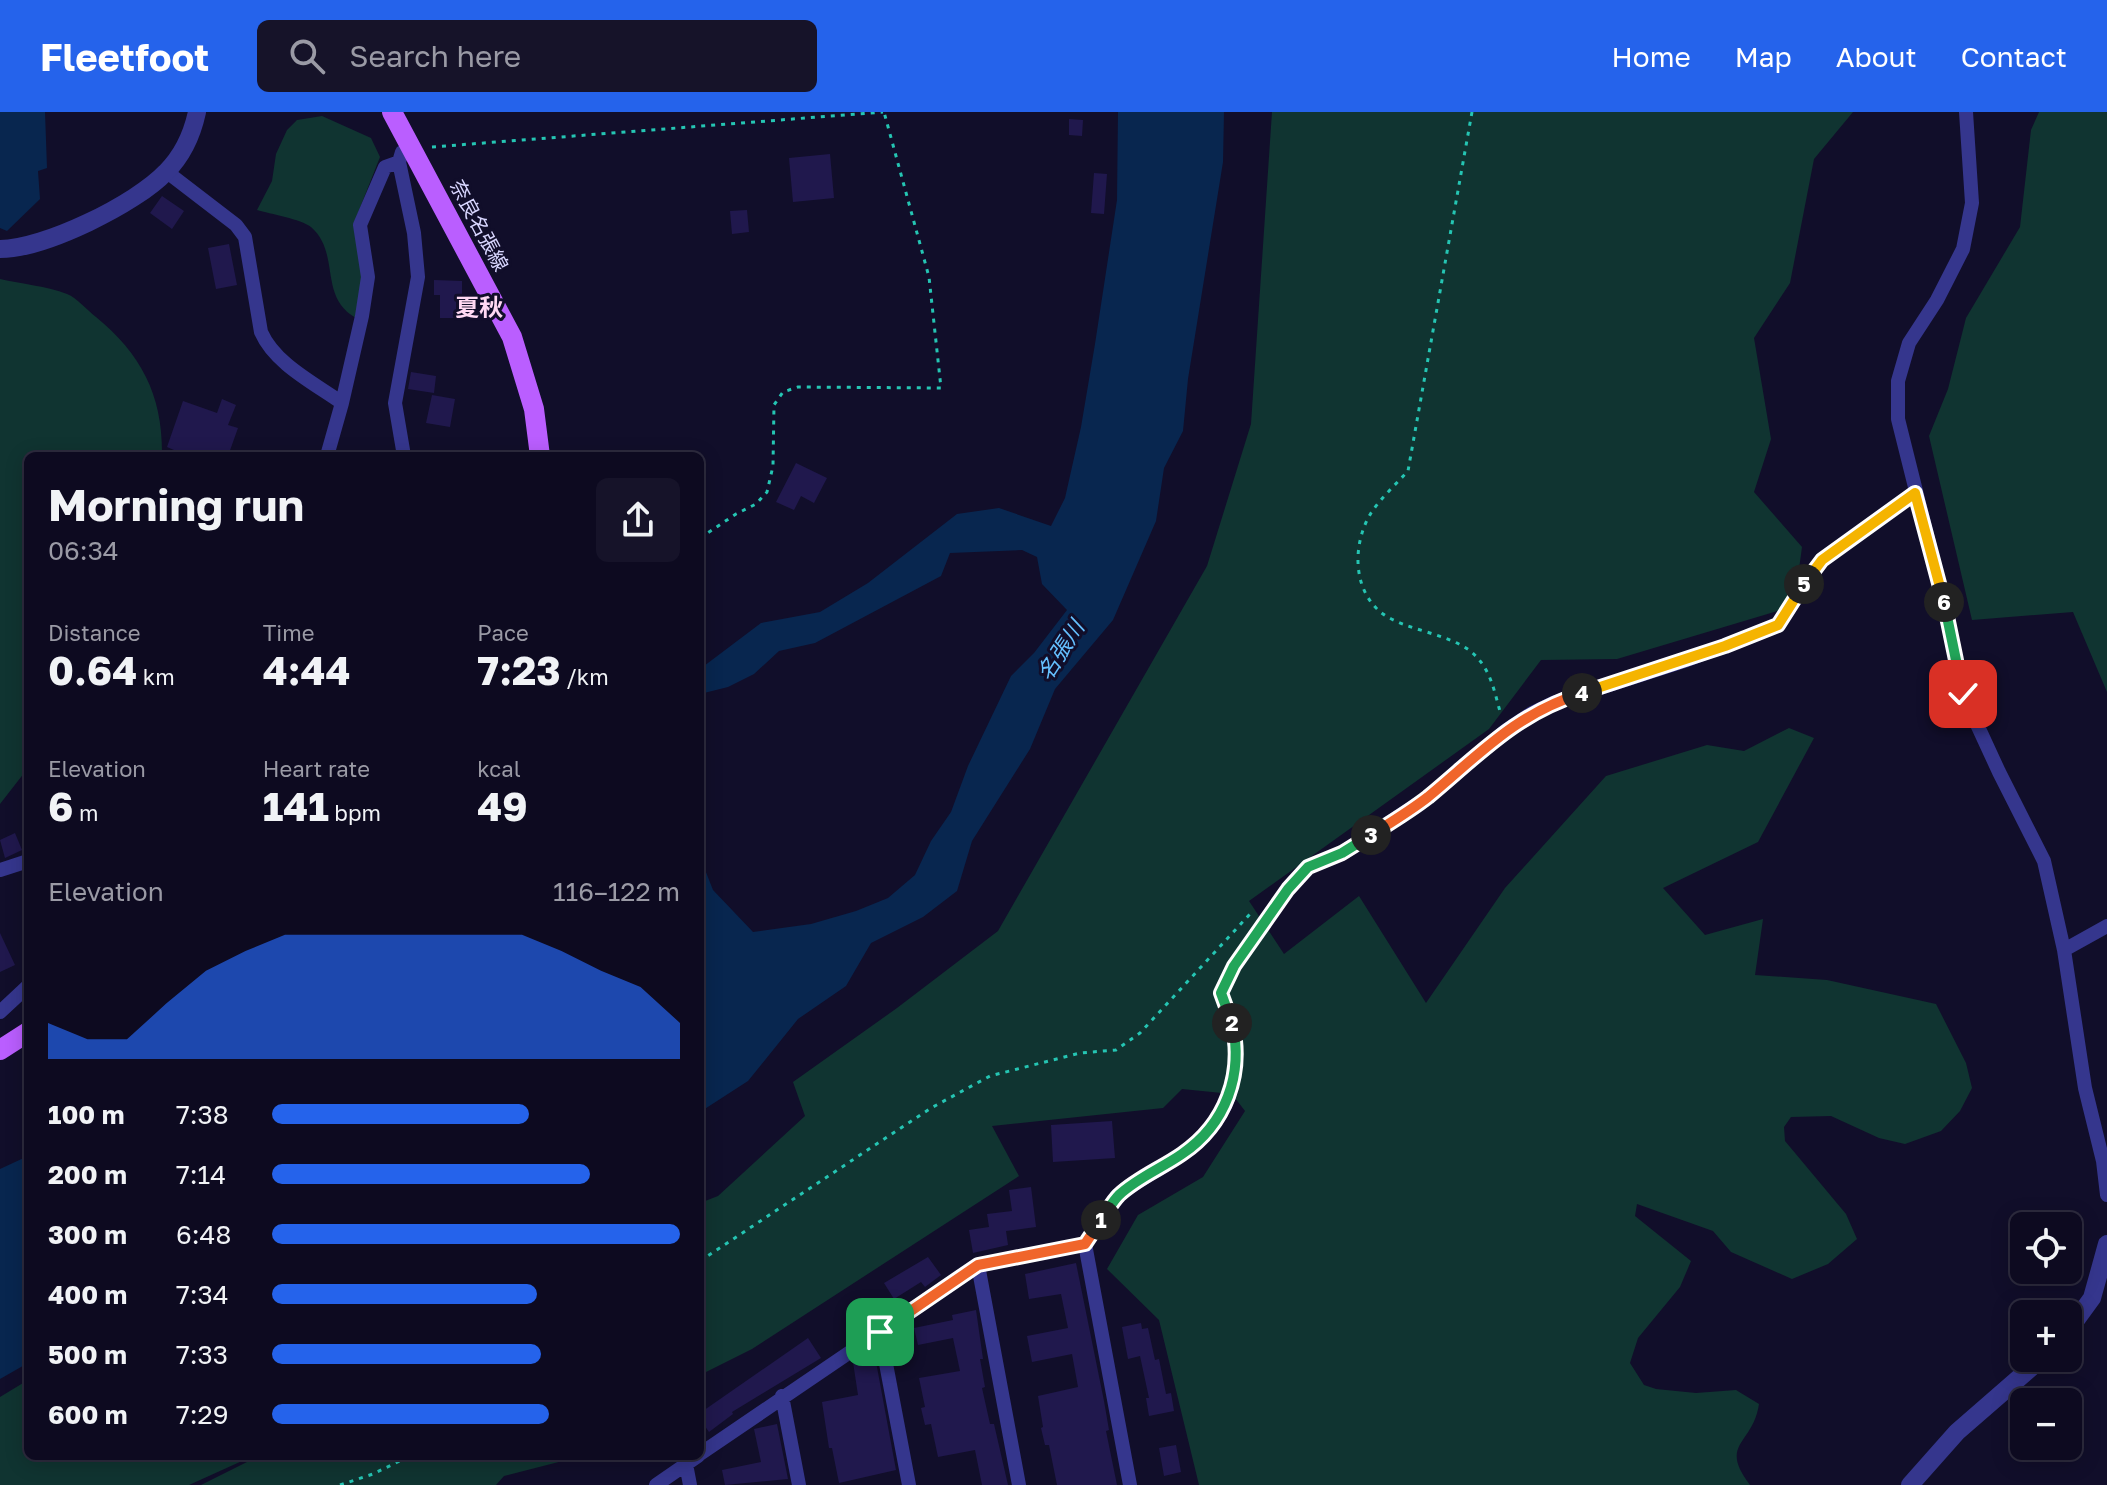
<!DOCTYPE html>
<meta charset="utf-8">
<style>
body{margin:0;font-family:"Golos Text","Noto Sans JP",sans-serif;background:#161329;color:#f1f3f6;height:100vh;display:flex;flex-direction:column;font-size:30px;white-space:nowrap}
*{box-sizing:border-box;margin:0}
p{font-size:26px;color:#9a9aa5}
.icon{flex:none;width:44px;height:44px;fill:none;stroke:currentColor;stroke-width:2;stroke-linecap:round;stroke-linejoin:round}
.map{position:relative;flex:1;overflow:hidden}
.side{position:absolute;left:24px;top:340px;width:680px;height:1008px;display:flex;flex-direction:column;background:#0d0a20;border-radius:12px;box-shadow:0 4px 20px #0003,0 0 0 2px #2d2b3e}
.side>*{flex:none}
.tools{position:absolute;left:2010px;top:1100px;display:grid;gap:16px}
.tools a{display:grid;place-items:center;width:72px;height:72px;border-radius:12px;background:#0d0a20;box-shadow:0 4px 20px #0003,0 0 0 2px #2d2b3e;font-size:40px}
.pin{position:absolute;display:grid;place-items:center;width:68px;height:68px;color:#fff;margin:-34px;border-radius:16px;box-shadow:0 4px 12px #0006}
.km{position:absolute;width:40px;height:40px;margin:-20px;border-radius:50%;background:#222;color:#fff;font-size:22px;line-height:40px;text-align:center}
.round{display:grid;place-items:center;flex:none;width:84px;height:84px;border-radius:12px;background:#161329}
.head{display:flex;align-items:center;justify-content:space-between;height:136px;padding:0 24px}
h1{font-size:44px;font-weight:700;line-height:60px}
.stats{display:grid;grid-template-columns:repeat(3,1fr);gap:12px;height:136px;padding:8px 24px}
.stats div{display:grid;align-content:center}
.stats b{font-size:40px;font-weight:700}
.stats small{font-size:22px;font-weight:400}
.stats p{font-size:22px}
.chart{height:224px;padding:16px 24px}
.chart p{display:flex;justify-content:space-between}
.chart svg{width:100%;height:144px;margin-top:8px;fill:#2563eb;opacity:.7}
ul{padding:0 24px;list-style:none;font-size:26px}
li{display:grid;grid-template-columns:128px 96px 1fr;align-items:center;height:60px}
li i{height:20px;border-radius:10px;background:#2563eb}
header{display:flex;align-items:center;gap:48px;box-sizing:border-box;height:112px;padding:0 40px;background:#2563eb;color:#fff}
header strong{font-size:38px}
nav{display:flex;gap:44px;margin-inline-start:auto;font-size:28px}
.search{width:560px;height:72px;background:#161329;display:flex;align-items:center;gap:20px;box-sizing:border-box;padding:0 28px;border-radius:12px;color:#9a9aa5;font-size:30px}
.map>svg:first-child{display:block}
</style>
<header>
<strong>Fleetfoot</strong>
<div class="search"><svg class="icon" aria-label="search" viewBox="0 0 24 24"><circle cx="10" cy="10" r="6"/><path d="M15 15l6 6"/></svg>Search here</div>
<nav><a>Home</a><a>Map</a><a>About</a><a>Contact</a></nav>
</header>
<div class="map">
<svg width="2107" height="1373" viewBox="0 0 2107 1373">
<rect width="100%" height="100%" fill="#110e2a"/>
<path fill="#103431" d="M1272 0H1853L1814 47 1790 171 1754 226 1771 327 1754 380 1802 435 1794 494 1617 547 1541 548 1489 617 1249 789 1284 842 1359 784 1426 891 1505 776 1606 664 1707 633 1744 639 1789 616 1814 626 1758 730 1663 776 1705 823 1763 807 1755 863 1827 868 1936 892 1966 951 1972 976 1960 999 1941 1019 1905 1032 1879 1026 1831 1004 1791 1005 1784 1015 1785 1029 1846 1102 1857 1127 1828 1152 1792 1167 1731 1140 1713 1119 1637 1092 1635 1104 1691 1149 1680 1175 1638 1226 1630 1251 1644 1273 1656 1277 1696 1281 1736 1278 1759 1292C1753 1333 1718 1331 1750 1373H1199L1159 1208 1107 1157 1138 1103 1203 1065 1245 999 1232 982 1182 977 1163 996 992 1014 1019 1064 752 1237 700 1263V1091L718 1084 805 1004 793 970 897 896 998 819 1207 454 1251 312Z
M2039 0H2107V580L2073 500 1972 508 1929 324 1948 277 1966 206 2020 115 2031 18Z
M322 4 371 26 380 45 354 111 363 166 356 206C318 185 341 141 311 115 301 107 270 102 257 98L272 69 276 42 287 18 297 8Z
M0 167C21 172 47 174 67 182 77 186 87 198 96 205 142 243 163 284 162 344H28V656L0 692Z
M28 1268V1344H253L189 1373H0V1285Z
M259 1344H582L504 1364 496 1373H201Z"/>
<path fill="#08264f" d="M0 0H45L47 56 38 59 40 87 7 119 0 116Z
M1118 0H1224L1223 50 1188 267 1183 319 1164 356 1156 409 1113 508 1055 577 1030 637 972 729 957 779 923 805 871 831 846 874 798 907 748 969 700 1000V745L713 778 753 820 811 812 856 799 888 786 915 763 931 729 951 700 968 654 1011 564 1034 541 1067 498 1042 472 1037 445 1022 438 950 441 941 464 815 531 779 539 754 562 728 575 700 582V557L761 511 820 500 868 471 957 402 999 396 1051 414 1065 386 1081 315 1095 232 1117 88Z
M28 1044V1251L0 1267V1057Z"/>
<path fill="#20184d" d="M1069 7 1083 8 1082 24 1069 23Z
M830 42 834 86 793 90 789 46Z
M1094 61 1107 62 1104 102 1091 101Z
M162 84 184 99 172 117 150 101Z
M747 98 749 120 732 122 730 99Z
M229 132 237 173 216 177 208 136Z
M434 168 462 169V184L456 183V206H440V183H434Z
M411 260 436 264 434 281 408 277Z
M432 283 455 287 450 315 426 311Z
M222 287 236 293 228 313 238 316 228 344H215L202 339 200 344H188L167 335 183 289 217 301Z
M796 351 827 366 814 391 801 384 794 398 776 390Z
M15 721 22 738 5 746 0 728Z
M0 821 15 853 0 860Z
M1112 1009 1115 1046 1053 1050 1051 1013Z
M1031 1075 1036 1115 1006 1119 1008 1133 973 1141 969 1118 989 1115 987 1102 1012 1099 1009 1078Z
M928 1145 941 1163 925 1175 921 1170 894 1187 884 1171Z
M1076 1151 1104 1289 1109 1318 1106 1319 1117 1373H1057L1049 1333H1045L1041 1316 1043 1315 1038 1284 1078 1275 1072 1242 1032 1250 1027 1224 1068 1216 1061 1182 1029 1187 1025 1162Z
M976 1198 983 1247H980L985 1275 982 1276 990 1312H994L1008 1373H982L975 1338 938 1345 931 1312 925 1313 921 1296 925 1295 919 1266 960 1259 953 1226 918 1233 914 1216 953 1208 952 1203Z
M1141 1211 1142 1217 1148 1216 1155 1248 1159 1247 1166 1282 1171 1281 1174 1299 1149 1304 1146 1286H1149L1140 1244 1128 1247 1122 1215Z
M808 1226 821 1246 732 1300 733 1302 709 1320 700 1307V1301Z
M874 1239 896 1358 839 1371 832 1336H829L822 1290 858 1283 853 1250Z
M777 1312 788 1367 725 1373 722 1358 761 1350 754 1317Z
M1176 1333 1181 1360 1164 1364 1159 1336Z"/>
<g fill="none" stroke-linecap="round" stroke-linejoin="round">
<path stroke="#25c5b3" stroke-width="3" stroke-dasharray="4 6" stroke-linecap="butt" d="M1472 0 1408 359C1396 372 1381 386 1371 401 1352 432 1352 479 1383 502 1406 518 1445 521 1469 538 1491 555 1494 579 1501 603
M432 35 883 0
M700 426 736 402 756 392 767 380 773 354 774 293 783 280 798 275 941 276 929 165 884 0
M700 1149 931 996 990 964 1080 941 1116 938 1140 921 1250 802
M340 1373 373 1362 410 1344"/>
<path stroke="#35368d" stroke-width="14" d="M1966 0 1972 91 1963 137 1937 188 1909 231 1898 269V307L1941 479 1963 582 1999 660 2044 749 2064 838 2085 976 2103 1049 2107 1083
M167 60 236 113 245 125 261 220C275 252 314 271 342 291L327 344
M342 291 362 204 368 165 360 113 385 55 399 50
M404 344 395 291 418 165 414 121 399 50 402 40 412 36
M0 758 28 749
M2064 838 2107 814
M0 900 28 874
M978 1153 1019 1373
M880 1220 909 1373
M782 1284 799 1373
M700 1342 978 1153 1085 1132
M686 1352 690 1373
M656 1373 698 1344
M1130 1373 1085 1132C1096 1116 1106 1094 1121 1082 1142 1064 1168 1054 1189 1037 1242 996 1245 938 1221 881L1234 854 1288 777 1308 755 1342 741 1425 687 1505 619 1532 601 1553 591 1687 548 1778 513 1822 448 1915 381"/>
<path stroke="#35368d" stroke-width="18" d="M0 137C44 137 136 92 166 60 183 43 192 23 197 0
M2068 1219 2092 1186 2107 1132
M1910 1373 1957 1320 2042 1246"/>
<path stroke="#ba5eff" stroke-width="20" d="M392 0 512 225 534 297 540 344
M0 938 28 920"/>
</g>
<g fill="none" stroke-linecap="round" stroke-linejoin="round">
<g stroke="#fff" stroke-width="16">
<path id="split-1" d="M880 1220 978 1153 1085 1132 1101 1108"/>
</g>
<g stroke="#fff" stroke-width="16">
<path id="split-2" d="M1101 1108C1107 1100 1112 1090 1119 1083 1137 1066 1162 1056 1182 1042 1226 1012 1244 962 1232 911"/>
</g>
<g stroke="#fff" stroke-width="16">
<path id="split-3" d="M1232 911 1221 881 1234 854 1288 777 1308 755 1342 741 1371 723"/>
</g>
<g stroke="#fff" stroke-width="16">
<path id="split-4" d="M1371 723C1390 711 1410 699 1428 685 1481 641 1514 603 1582 581"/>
</g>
<g stroke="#fff" stroke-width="16">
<path id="split-5" d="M1582 581 1725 534 1778 513 1804 472"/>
</g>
<g stroke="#fff" stroke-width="16">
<path id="split-6" d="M1804 472 1822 448 1915 381 1944 490"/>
</g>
<g stroke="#fff" stroke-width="16">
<path id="split-7" d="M1944 490 1963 582"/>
</g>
<use href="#split-1" stroke="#f0652b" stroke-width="10"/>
<use href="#split-2" stroke="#22a559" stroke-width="10"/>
<use href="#split-3" stroke="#22a559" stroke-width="10"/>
<use href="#split-4" stroke="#f0652b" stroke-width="10"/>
<use href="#split-5" stroke="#f5b400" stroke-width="10"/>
<use href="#split-6" stroke="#f5b400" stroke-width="10"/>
<use href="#split-7" stroke="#22a559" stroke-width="10"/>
</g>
<g text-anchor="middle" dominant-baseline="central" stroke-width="6" stroke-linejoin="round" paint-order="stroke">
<g font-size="20" fill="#d9d7ff" stroke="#110e2a">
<text transform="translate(480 113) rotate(62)">奈良名張線</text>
</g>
<g font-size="22" font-style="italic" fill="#65c0ff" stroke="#110e2a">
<text transform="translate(1060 538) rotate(-57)">名張川</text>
</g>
<g font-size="24" font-weight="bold" fill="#ffd9f3" stroke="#110e2a">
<text x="479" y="194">夏秋</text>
</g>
</g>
</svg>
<div class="tools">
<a><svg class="icon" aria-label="locate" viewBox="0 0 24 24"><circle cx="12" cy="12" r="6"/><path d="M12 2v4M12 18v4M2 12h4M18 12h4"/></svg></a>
<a>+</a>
<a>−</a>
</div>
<div class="pin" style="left:880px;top:1220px;background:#1e9e55"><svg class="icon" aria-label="arrive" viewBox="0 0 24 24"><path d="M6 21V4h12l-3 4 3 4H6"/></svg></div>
<div class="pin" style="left:1963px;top:582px;background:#d93025"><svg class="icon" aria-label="check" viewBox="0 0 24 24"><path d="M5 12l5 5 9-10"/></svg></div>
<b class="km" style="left:1101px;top:1108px">1</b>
<b class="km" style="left:1232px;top:911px">2</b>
<b class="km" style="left:1371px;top:723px">3</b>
<b class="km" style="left:1582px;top:581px">4</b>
<b class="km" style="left:1804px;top:472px">5</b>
<b class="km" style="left:1944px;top:490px">6</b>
<section class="side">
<div class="head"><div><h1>Morning run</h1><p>06:34</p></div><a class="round"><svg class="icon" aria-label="share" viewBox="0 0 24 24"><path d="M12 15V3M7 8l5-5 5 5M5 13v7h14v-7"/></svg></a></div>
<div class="stats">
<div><p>Distance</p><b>0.64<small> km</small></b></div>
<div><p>Time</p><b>4:44</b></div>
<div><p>Pace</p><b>7:23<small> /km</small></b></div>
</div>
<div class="stats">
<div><p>Elevation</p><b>6<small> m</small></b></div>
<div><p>Heart rate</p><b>141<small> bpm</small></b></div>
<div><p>kcal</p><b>49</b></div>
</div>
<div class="chart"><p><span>Elevation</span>116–122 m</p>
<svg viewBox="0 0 160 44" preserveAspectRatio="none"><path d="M0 44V33L10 38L20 38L30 27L40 17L50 11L60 6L70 6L80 6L90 6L100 6L110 6L120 6L130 11L140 17L150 22L160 33V44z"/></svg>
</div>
<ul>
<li><b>100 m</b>7:38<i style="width:63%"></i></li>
<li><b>200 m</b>7:14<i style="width:78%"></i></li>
<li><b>300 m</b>6:48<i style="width:100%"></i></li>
<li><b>400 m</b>7:34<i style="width:65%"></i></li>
<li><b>500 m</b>7:33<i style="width:66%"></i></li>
<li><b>600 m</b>7:29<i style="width:68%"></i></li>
</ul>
</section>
</div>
